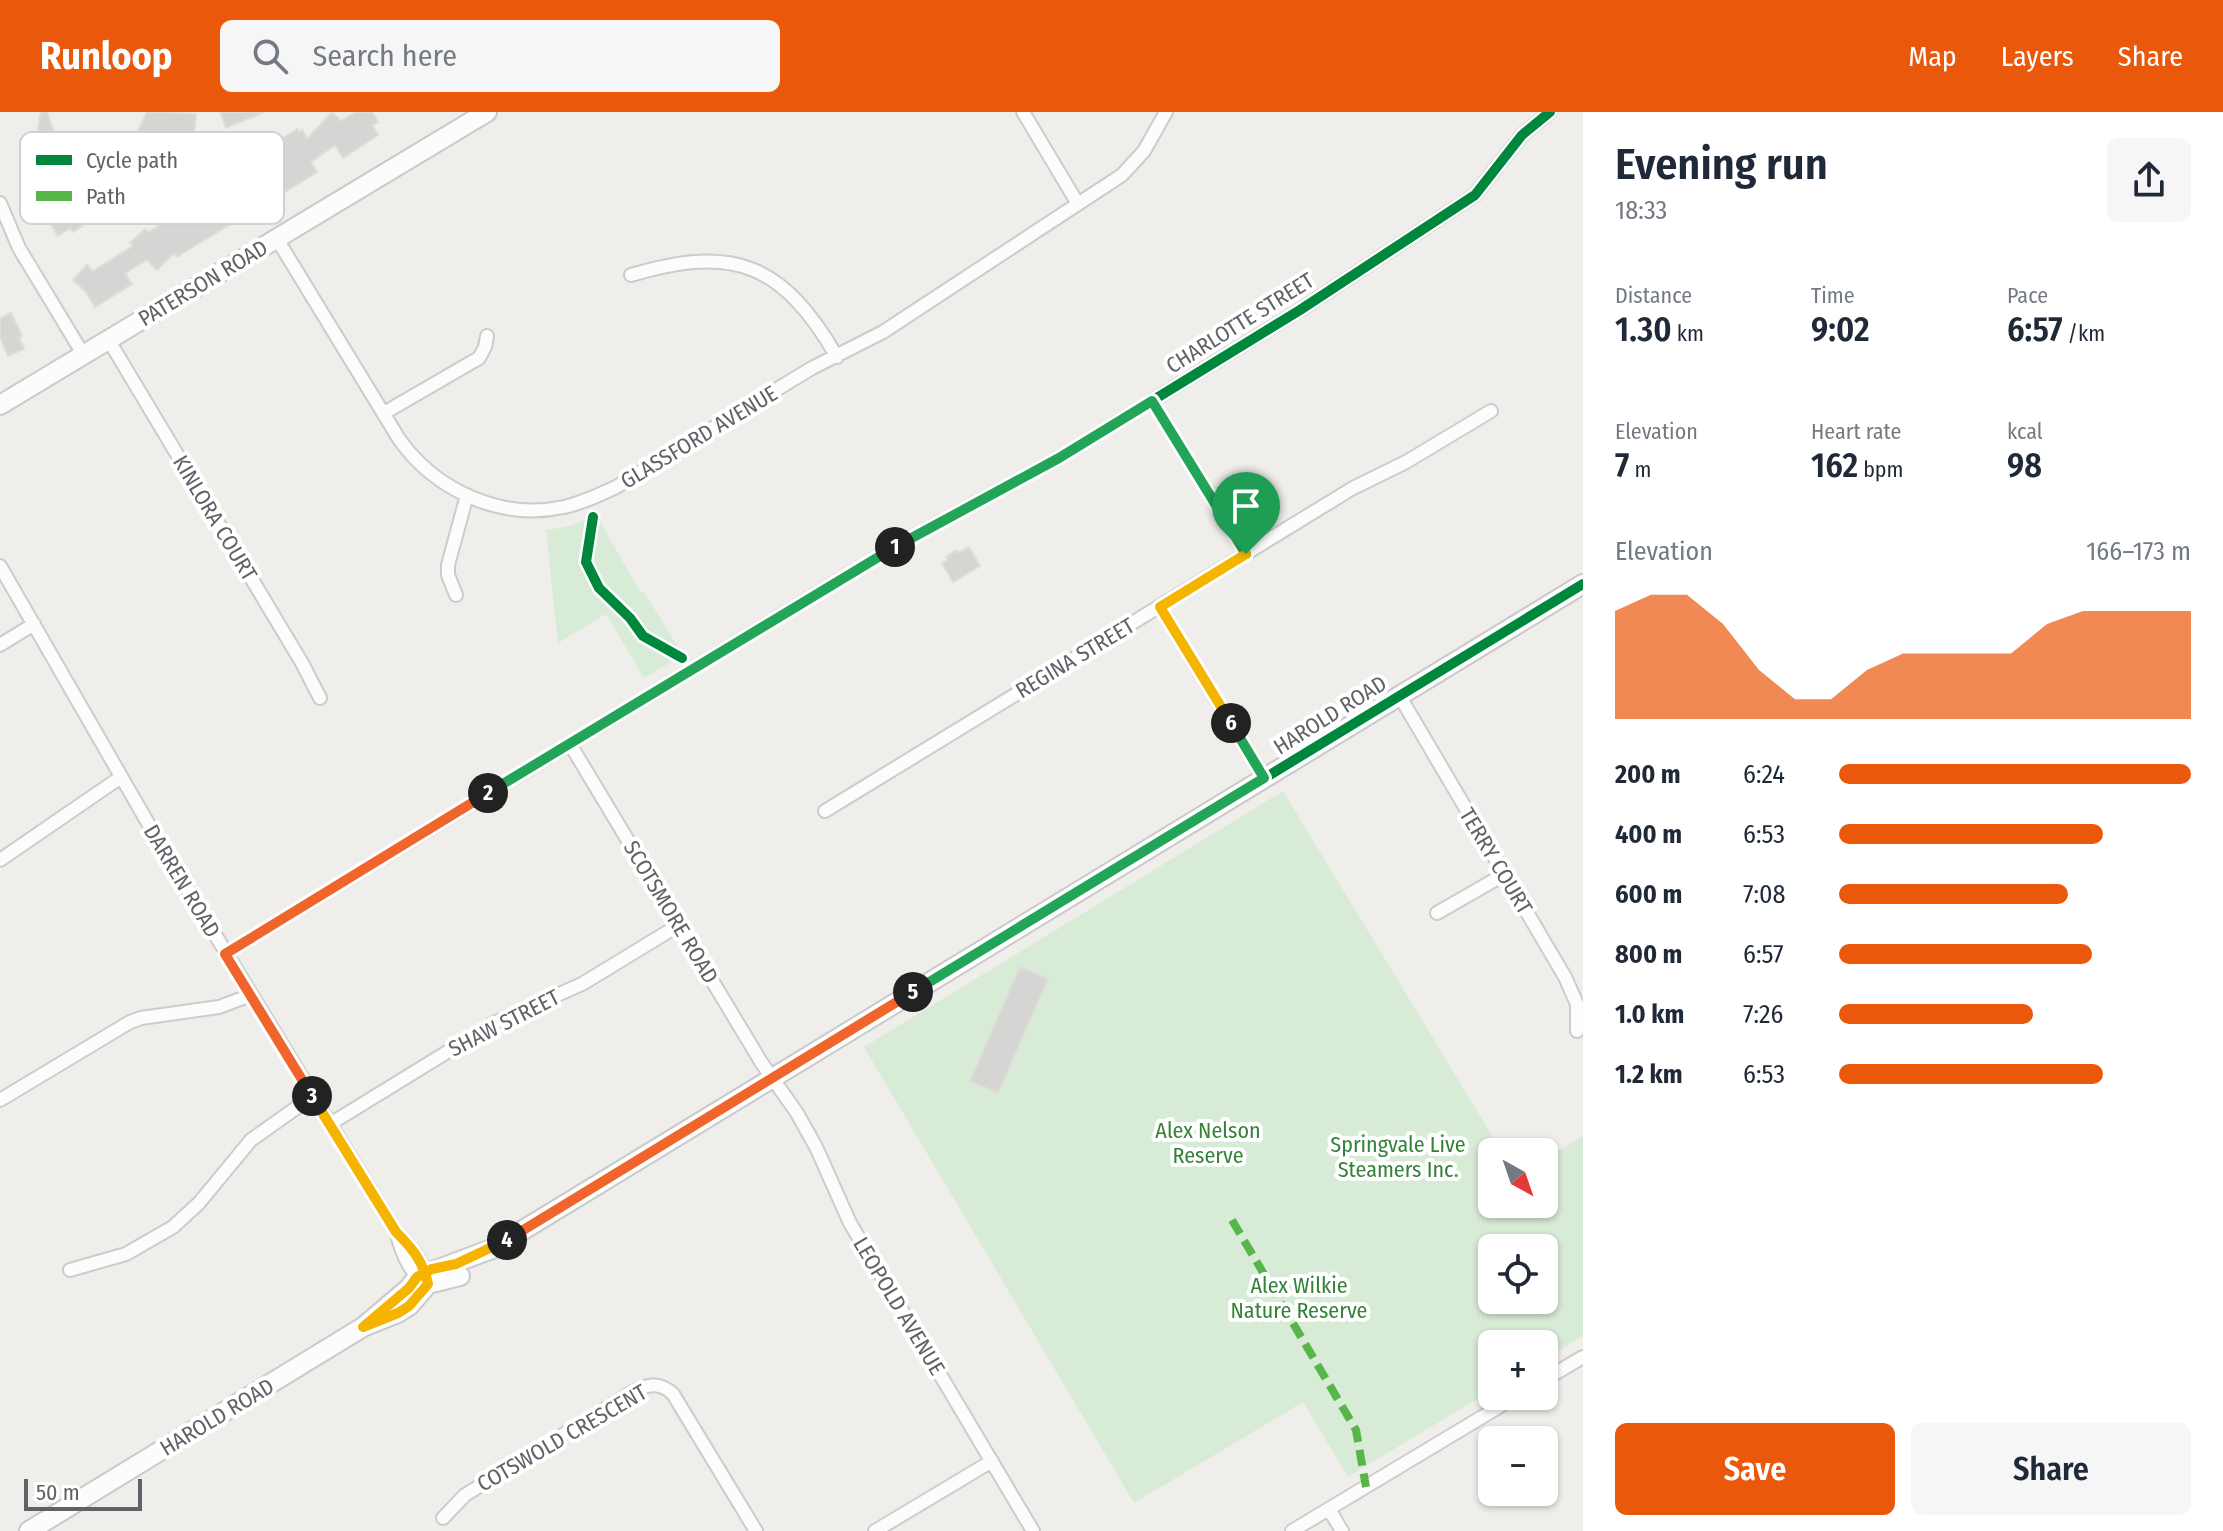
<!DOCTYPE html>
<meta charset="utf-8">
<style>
body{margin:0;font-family:"Fira Sans Condensed",sans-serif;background:#f6f6f7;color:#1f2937;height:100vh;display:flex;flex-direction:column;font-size:30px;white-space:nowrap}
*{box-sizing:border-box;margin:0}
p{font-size:26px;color:#747a83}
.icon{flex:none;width:44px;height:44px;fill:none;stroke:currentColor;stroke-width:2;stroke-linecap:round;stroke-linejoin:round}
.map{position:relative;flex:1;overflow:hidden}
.drawer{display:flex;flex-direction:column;background:#fff;width:640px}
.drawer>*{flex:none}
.needle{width:52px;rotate:140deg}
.buttons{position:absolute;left:1478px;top:1026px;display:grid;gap:16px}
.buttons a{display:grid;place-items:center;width:80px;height:80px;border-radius:12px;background:#fff;box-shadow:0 2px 6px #0004;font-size:40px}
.scale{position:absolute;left:24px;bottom:20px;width:118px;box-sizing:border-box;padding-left:8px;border:4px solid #5f6368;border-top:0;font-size:22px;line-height:28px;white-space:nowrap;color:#5f6368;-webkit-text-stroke:6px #fff;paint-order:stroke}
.pin{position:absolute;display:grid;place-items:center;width:68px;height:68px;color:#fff;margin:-82px -34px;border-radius:50% 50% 50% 0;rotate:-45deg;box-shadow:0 0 8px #0007}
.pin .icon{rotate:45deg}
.km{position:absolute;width:40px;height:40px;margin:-20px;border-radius:50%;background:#222;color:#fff;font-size:22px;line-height:40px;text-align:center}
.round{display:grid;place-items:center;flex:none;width:84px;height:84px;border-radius:12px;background:#f6f6f7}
.summary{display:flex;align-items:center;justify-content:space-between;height:136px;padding:0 32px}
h1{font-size:44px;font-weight:600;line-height:60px}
.figures{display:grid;grid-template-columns:repeat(3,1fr);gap:12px;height:136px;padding:8px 32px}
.figures div{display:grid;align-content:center}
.figures b{font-size:34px;font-weight:600}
.figures small{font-size:22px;font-weight:400}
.figures p{font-size:22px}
.chart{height:224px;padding:16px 32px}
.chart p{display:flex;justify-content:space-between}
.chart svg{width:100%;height:144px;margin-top:8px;fill:#ea580c;opacity:.7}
.action{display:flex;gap:16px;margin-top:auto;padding:16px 32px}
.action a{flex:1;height:92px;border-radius:12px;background:#ea580c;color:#fff;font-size:32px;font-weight:600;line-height:92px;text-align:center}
.action a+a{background:#f6f6f7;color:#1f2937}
ul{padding:0 32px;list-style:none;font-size:26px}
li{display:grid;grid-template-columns:128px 96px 1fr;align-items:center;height:60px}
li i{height:20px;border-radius:10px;background:#ea580c}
header{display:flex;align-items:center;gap:48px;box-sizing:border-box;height:112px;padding:0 40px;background:#ea580c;color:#fff}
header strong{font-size:38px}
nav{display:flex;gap:44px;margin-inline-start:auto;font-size:28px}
.search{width:560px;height:72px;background:#f6f6f7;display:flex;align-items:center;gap:20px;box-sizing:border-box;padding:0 28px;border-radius:12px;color:#747a83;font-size:30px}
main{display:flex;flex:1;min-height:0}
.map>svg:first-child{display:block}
</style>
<header>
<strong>Runloop</strong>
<div class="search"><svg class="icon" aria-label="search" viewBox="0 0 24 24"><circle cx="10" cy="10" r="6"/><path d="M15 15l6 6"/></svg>Search here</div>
<nav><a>Map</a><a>Layers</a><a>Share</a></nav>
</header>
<main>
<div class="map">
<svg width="1583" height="1419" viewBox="0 0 1583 1419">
<rect width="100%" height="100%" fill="#efeeea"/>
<path fill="#d8ebd6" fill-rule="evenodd" d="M597 405 641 481 644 480 683 543 644 566 606 502 558 531 546 418 565 415Z
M1283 679 1502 1040H1492V1092H1544V1047L1583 1024V1224L1544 1247V1232H1492V1278L1348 1365 1303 1290 1134 1391 864 935ZM1492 1136H1544V1188H1492Z"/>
<path fill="#d6d5d3" stroke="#deddd9" stroke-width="2" d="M41 0H47L61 41 55 44 71 93 88 83 100 102 73 120 70 116 58 124 43 99 39 100 26 65 32 63 20 28 37 22Z
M147 0 196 2 193 39 161 37 135 25Z
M220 0H264L226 16Z
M332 0 341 9 356 0H372L378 10 372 13 378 23 343 46 335 33 311 50 317 60 282 82 279 76 254 92 257 96 191 136 177 145 174 141 157 158 147 148 125 161 132 172 95 195 86 180 73 168 87 153 93 159 133 134 130 131 145 117 149 120 210 80 215 87 262 57 250 38 270 26 273 32 297 17 299 20 302 18 307 27Z
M11 201 22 224 19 226 24 237 8 244 0 225V206Z
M969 435 980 454 953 470 942 451 948 448 946 445 956 438 958 441Z
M1020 855 1048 867 998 981 970 969Z"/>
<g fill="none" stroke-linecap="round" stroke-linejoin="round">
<g stroke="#cbcccc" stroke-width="16">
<path id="street" d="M1023 0 1078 92
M0 91 19 136 83 242
M277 127 399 327C435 378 501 409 564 395 582 391 599 383 616 375L812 256 883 220 1122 63 1144 39 1166 0
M631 163C734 132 783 152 837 245
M108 227 302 551 320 586
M1152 289 1246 442
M384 301 479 246 485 235 487 224
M0 454 160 732 396 1120C410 1134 423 1147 427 1167
M456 483 448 463V453L467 383
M1160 495 1264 666
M0 533 34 512
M1399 583 1565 865 1577 892V919
M570 632 761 950 797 1001 816 1035 850 1111 1033 1419
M825 699 1353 376 1406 350 1491 299
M0 748 121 665
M1437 801 1505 762
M225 842 890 437 1059 346 1300 198 1475 83 1522 23 1550 0
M0 988 130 910 141 906 219 895 251 883
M330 1012 496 910 582 872 679 813
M397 1123C402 1140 408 1158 423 1169
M70 1158 126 1142 173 1115 199 1091 251 1028 313 984
M1544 1268 1583 1245
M1329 1397 1342 1419
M443 1406 465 1383 634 1279C650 1272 660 1270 673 1282L756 1419
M875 1419 992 1349
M1292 1419 1517 1284"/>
</g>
<g stroke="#cacacb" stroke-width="22">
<path id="secondary" d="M0 293 487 0
M363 1215 409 1176 417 1165 492 1137 1583 472
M29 1419 363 1215 398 1201 409 1194 428 1172 460 1164"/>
</g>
<use href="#street" stroke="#fdfcfc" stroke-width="12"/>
<use href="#secondary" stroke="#fdfcfc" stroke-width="18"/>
<path stroke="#58b549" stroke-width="8" stroke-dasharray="16 8" stroke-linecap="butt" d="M1232 1108 1356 1318 1366 1375"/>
<g stroke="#fff" stroke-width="15">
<path id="cycleway" d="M593 405 586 450 599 476 630 506 643 524 682 546
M225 842 890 437 1059 346 1300 198 1475 83 1522 23 1550 0
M363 1215 409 1176 417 1165 492 1137 1583 472"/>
</g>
<use href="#cycleway" stroke="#00873e" stroke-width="10"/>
</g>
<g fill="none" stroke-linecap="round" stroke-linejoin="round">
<g stroke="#fff" stroke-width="16">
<path id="split-1" d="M895 435 1059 346 1152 289 1246 442"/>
</g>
<g stroke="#fff" stroke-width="16">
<path id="split-2" d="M488 681 895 435"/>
</g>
<g stroke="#fff" stroke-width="16">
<path id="split-3" d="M312 984 225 842 488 681"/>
</g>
<g stroke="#fff" stroke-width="16">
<path id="split-4" d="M312 984 396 1120C412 1136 423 1149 428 1172L409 1194 398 1201 363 1215 409 1176 417 1165 432 1157 456 1152 507 1128"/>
</g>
<g stroke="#fff" stroke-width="16">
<path id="split-5" d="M507 1128 913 880"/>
</g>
<g stroke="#fff" stroke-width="16">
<path id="split-6" d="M913 880 1264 666 1231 611"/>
</g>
<g stroke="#fff" stroke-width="16">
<path id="split-7" d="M1231 611 1160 495 1246 442"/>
</g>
<use href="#split-1" stroke="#22a559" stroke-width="10"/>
<use href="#split-2" stroke="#22a559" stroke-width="10"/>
<use href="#split-3" stroke="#f0652b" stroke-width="10"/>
<use href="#split-4" stroke="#f5b400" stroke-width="10"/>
<use href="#split-5" stroke="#f0652b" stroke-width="10"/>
<use href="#split-6" stroke="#22a559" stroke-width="10"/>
<use href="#split-7" stroke="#f5b400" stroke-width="10"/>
</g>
<g text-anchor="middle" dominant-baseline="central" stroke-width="8" stroke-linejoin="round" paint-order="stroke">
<g font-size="22" fill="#5f6368" stroke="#fff">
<text transform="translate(203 171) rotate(-31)">PATERSON ROAD</text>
<text transform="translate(1240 211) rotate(-32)">CHARLOTTE STREET</text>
<text transform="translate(699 325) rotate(-31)">GLASSFORD AVENUE</text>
<text transform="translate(215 406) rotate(59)">KINLORA COURT</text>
<text transform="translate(1075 546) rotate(-31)">REGINA STREET</text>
<text transform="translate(1330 603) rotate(-32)">HAROLD ROAD</text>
<text transform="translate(1496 749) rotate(59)">TERRY COURT</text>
<text transform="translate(182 769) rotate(59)">DARREN ROAD</text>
<text transform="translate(671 800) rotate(59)">SCOTSMORE ROAD</text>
<text transform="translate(504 911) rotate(-27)">SHAW STREET</text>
<text transform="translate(899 1194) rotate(59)">LEOPOLD AVENUE</text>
<text transform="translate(217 1305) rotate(-31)">HAROLD ROAD</text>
<text transform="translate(562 1326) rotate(-30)">COTSWOLD CRESCENT</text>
</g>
<g font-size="22" fill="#348238" stroke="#fff">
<text x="1208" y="1018">Alex Nelson<tspan x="1208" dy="25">Reserve</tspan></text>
<text x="1398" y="1032">Springvale Live<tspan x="1398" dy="25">Steamers Inc.</tspan></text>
<text x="1299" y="1173">Alex Wilkie<tspan x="1299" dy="25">Nature Reserve</tspan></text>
</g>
</g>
<rect x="20" y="20" width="264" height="92" rx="12" fill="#fff" stroke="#cfd0d2" stroke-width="2"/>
<rect x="36" y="43" width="36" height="10" fill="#00873e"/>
<rect x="36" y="79" width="36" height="10" fill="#58b549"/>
<g font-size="22" fill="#5f6368">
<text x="86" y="56">Cycle path</text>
<text x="86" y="92">Path</text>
</g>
</svg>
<div class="buttons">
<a><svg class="needle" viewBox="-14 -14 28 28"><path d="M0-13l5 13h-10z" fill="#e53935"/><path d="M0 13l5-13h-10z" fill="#747a83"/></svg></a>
<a><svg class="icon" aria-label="locate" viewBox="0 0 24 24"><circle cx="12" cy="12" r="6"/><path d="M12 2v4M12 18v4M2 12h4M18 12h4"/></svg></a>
<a>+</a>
<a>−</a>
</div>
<div class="scale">50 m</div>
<div class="pin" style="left:1246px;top:442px;background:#1e9e55"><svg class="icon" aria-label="arrive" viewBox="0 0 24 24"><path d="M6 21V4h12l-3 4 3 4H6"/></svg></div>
<b class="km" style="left:895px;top:435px">1</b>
<b class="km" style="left:488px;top:681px">2</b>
<b class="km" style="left:312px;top:984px">3</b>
<b class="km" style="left:507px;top:1128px">4</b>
<b class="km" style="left:913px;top:880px">5</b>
<b class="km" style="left:1231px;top:611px">6</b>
</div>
<section class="drawer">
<div class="summary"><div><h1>Evening run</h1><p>18:33</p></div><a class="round"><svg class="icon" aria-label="share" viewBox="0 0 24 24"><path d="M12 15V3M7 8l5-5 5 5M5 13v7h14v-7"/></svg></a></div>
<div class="figures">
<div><p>Distance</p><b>1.30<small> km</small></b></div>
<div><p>Time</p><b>9:02</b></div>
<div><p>Pace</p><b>6:57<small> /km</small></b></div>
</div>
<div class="figures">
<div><p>Elevation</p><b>7<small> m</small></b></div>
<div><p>Heart rate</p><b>162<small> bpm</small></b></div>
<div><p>kcal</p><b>98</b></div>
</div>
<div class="chart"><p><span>Elevation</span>166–173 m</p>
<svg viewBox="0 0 160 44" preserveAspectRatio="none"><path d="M0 44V11L10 6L20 6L30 15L40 29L50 38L60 38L70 29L80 24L90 24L100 24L110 24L120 15L130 11L140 11L150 11L160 11V44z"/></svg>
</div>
<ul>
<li><b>200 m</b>6:24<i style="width:100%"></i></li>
<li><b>400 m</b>6:53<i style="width:75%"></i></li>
<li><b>600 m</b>7:08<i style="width:65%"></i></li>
<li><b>800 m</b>6:57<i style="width:72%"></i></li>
<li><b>1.0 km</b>7:26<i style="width:55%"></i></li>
<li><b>1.2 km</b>6:53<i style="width:75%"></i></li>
</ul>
<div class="action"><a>Save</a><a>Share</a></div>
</section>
</main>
